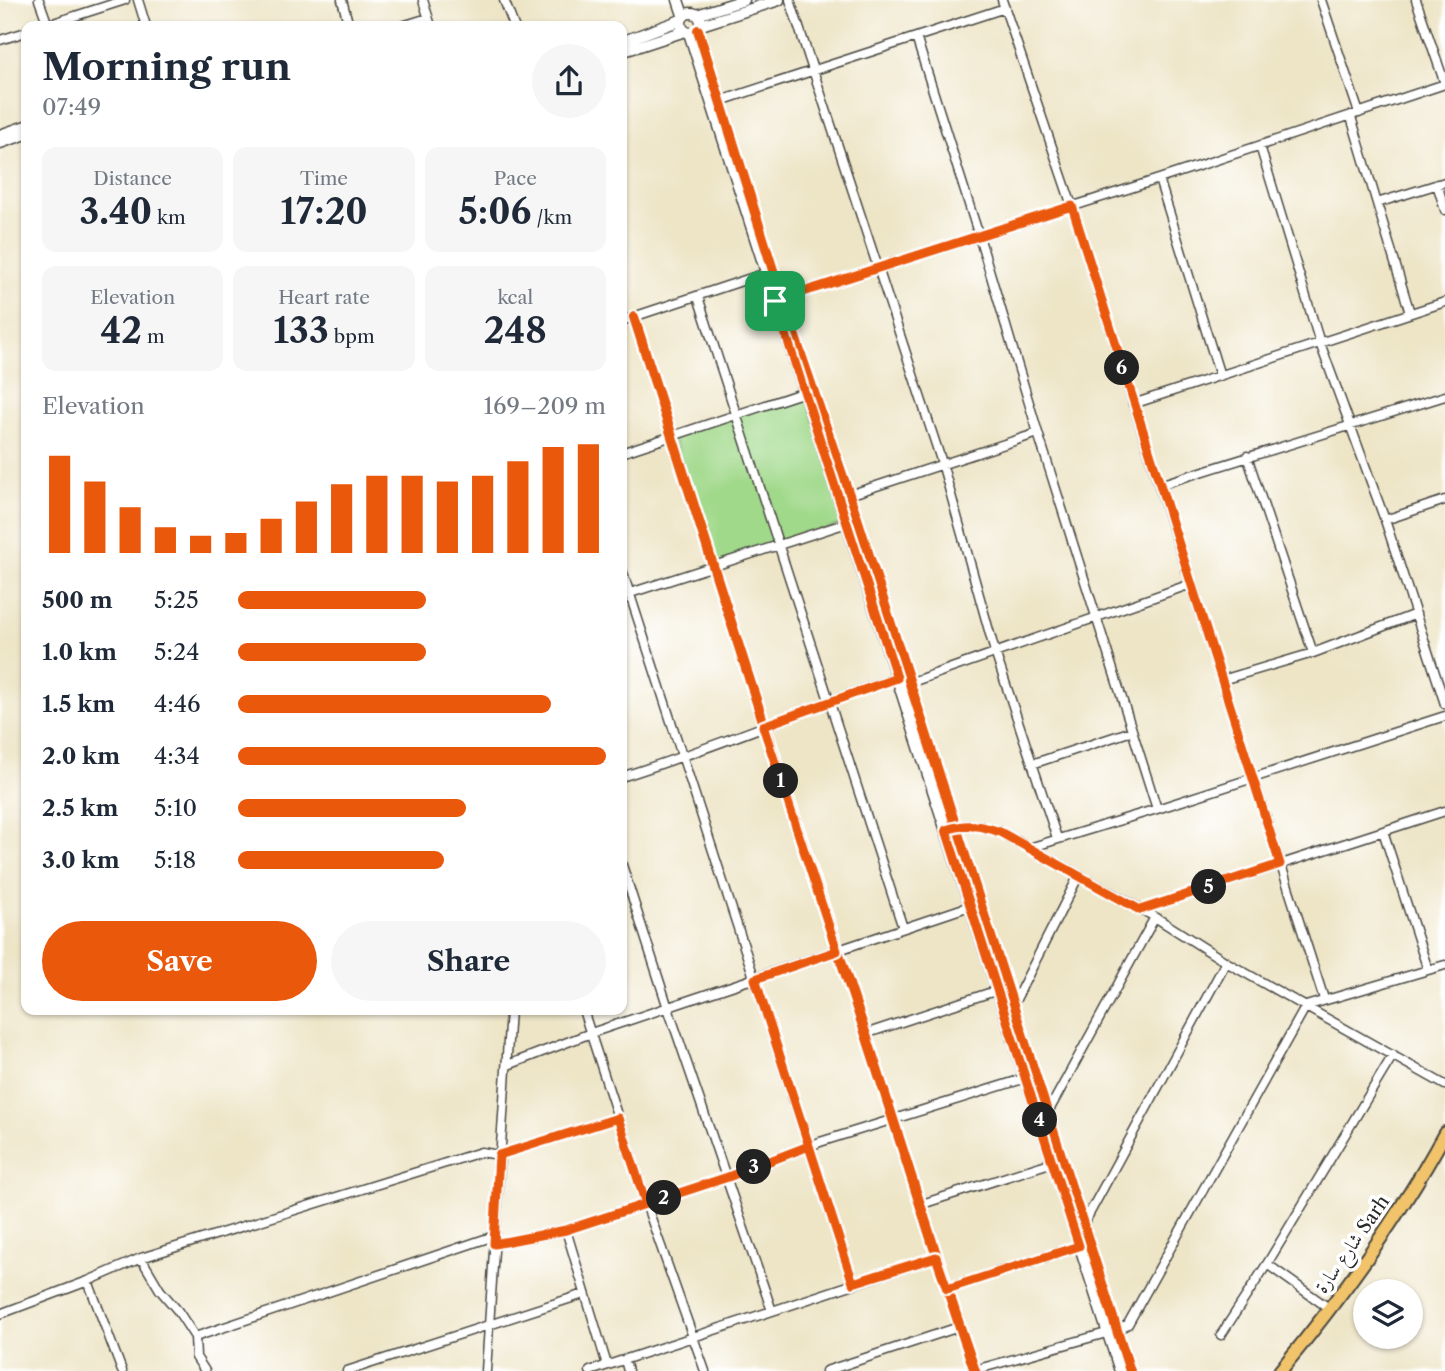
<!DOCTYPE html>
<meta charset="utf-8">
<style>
body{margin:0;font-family:"Libre Caslon Text",Amiri,serif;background:#f6f6f7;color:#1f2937;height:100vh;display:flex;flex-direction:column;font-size:26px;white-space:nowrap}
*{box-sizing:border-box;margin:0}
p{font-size:23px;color:#747a83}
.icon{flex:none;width:38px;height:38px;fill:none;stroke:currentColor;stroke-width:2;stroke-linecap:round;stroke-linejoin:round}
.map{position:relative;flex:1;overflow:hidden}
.drawer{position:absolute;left:21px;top:21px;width:606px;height:994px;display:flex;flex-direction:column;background:#fff;border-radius:14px;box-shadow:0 2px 5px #0004}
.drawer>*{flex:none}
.controls{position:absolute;left:1353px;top:1279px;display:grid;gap:14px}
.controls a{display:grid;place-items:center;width:70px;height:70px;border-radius:50%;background:#fff;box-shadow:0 2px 5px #0004;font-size:35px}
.pin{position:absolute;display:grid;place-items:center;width:60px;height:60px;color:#fff;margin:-30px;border-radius:14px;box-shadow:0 4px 10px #0006}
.km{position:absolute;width:35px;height:35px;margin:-18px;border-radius:50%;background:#222;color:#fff;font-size:19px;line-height:35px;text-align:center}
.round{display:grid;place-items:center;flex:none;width:74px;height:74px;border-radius:37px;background:#f6f6f7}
.overview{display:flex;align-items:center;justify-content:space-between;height:119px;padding:0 21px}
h1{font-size:38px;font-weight:800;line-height:52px}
.figures{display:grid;grid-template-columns:repeat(3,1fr);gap:10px;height:119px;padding:7px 21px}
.figures div{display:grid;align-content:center;border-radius:14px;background:#f6f6f7;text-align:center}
.figures b{font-size:35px;font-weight:800}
.figures small{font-size:19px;font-weight:400}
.figures p{font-size:19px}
.chart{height:196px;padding:14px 21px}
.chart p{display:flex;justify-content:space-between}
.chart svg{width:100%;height:126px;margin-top:7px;stroke:#ea580c;stroke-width:6}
.primary-button{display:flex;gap:14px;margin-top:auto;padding:14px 21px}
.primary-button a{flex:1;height:80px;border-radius:42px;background:#ea580c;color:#fff;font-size:28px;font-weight:800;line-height:80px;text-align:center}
.primary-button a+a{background:#f6f6f7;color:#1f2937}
ul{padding:0 21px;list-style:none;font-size:23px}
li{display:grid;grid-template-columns:112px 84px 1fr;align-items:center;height:52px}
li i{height:18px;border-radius:9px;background:#ea580c}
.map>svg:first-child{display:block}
</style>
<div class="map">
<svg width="1445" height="1371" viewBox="0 0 1445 1371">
<rect width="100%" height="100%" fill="#fff"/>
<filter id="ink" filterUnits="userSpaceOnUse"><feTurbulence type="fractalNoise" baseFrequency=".0143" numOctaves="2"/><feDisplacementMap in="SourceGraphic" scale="14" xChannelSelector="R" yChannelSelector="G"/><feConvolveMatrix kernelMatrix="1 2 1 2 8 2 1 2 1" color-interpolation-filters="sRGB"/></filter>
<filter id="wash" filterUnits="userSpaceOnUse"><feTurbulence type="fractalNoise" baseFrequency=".00686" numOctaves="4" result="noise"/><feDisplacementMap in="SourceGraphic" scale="28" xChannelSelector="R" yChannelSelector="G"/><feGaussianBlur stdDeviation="1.57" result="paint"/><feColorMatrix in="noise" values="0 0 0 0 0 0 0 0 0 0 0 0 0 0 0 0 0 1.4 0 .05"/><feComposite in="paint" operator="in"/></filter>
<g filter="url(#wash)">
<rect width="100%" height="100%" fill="#eee5c7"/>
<path fill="#a1d98b" stroke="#66825b" stroke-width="2" d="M805 392 847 523 715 566 672 436Z"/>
</g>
<g filter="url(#ink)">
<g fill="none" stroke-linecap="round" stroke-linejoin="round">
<g stroke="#484742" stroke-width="11">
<path id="minor" d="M39 0 48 25
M138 0 146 26
M342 0 349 26
M423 0 431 26
M504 0 514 26
M790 0 942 463 995 652 1057 838
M1002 0 1072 206 1159 485 1324 999
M1321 0 1359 113
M44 26 125 0
M402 26 428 18
M916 37 979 236 1038 433 1157 809
M0 40 26 32
M720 101 1005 8
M1351 117 1410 313
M1260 146 1320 343 1385 520 1445 704
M1159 179 1220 376
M1437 184 1445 210
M1377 203 1445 182
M698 297 903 928
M777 300 1159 179 1445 84 1416 0
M634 317C710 556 785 795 865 1032 902 1145 936 1259 975 1371
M621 321 766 273
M1133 404 1445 302
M621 453 805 392
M1247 456 1313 653
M1159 485 1445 396
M849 495 1038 433
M1385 520 1445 500
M621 567 853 1283
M621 596 847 523
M1222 680 1313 653 1416 614
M909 683 1191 584
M1032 764 1132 731
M621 777C714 748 804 709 896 678
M952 827C970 823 983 826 1000 832L1155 917 1226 962 1445 1085
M1383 831 1428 970
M1029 848 1157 809 1445 716
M621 862 668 1008 772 1311
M1140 910 1445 811
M1013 1005 1079 875
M583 1010 646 1204 705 1371
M865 1034 998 990
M508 1065 591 1033 970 906
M1047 1114 1155 917
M919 1205 1053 1162
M1082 1227 1226 962
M566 1230 607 1365
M494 1244 566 1230 728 1177 820 1142 1026 1078
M141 1258 160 1290 178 1311 195 1337 196 1357 205 1371
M1267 1264 1330 1309
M88 1281 122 1371
M947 1289 1079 1246
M0 1314 88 1281 141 1258 481 1152 499 1155 618 1118
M1221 1335 1267 1264 1393 1055
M195 1337 494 1236
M625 1360 628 1371
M975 1370 1117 1330 1128 1324 1306 1006 1445 965
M347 1371 584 1294
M486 1371 510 1010
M590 1371 936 1257
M826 1371 959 1327"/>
</g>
<g stroke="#484742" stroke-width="13">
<path id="tertiary" d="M678 0 683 15
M681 23a10 10 0 1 1 20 0a10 10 0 1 1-20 0Z
M697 15 744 0
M701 25 779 0
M698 30 782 299 857 518 1130 1371
M689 33 1120 1371
M621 42 681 20
M621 52 685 31
M0 135 26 126
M0 143 26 134"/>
</g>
<g stroke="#484742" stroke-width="16">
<path id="trunk" d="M1280 1371C1342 1296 1399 1218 1445 1133"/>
</g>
<use href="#minor" stroke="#fff" stroke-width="8"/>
<use href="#tertiary" stroke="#fff" stroke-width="10"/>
<use href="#trunk" stroke="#f1c36a" stroke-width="12"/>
<g stroke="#fff" stroke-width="15">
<path id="cycleway" d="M698 30 782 299 857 518 1130 1371
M634 317C710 556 785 795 865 1032 902 1145 936 1259 975 1371"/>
</g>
<use href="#cycleway" stroke="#e8590c" stroke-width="10"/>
</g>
</g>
<g fill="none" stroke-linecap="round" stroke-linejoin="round" filter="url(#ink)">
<g stroke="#fff" stroke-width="14">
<path id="route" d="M775 301 897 678 763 726 837 951 755 979 809 1146 728 1177 646 1204 618 1118 499 1155 494 1244 566 1230 728 1177 809 1146 853 1283 936 1257 947 1289 1079 1246 946 830C966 823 980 825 1000 832L1140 910 1280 864 1072 206 775 301"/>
</g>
<use href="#route" stroke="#ea580c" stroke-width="9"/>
</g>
<g text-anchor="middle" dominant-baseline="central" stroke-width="7" stroke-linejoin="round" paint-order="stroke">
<g font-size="19" fill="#2b2b2b" stroke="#fff">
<text transform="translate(1352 1244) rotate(-55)">شارع سارة Sarh</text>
</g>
</g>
</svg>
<div class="controls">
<a><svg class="icon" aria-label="layers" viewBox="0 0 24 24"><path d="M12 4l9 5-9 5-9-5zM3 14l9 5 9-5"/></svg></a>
</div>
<div class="pin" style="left:775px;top:301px;background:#1e9e55"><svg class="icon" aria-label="arrive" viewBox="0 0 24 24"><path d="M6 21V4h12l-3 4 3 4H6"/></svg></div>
<b class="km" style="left:781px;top:781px">1</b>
<b class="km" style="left:664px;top:1198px">2</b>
<b class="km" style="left:754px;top:1167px">3</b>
<b class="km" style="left:1040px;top:1120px">4</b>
<b class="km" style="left:1209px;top:887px">5</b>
<b class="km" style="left:1122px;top:368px">6</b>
<section class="drawer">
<div class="overview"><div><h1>Morning run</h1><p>07:49</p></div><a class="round"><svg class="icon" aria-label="share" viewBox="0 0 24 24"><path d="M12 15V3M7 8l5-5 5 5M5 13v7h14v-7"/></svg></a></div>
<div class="figures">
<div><p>Distance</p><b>3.40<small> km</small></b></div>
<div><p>Time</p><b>17:20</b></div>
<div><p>Pace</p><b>5:06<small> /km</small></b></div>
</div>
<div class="figures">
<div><p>Elevation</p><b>42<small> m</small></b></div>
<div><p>Heart rate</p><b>133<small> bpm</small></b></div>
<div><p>kcal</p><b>248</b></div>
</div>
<div class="chart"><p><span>Elevation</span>169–209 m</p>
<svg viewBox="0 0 160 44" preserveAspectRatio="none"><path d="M5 44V10M15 44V19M25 44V28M35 44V35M45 44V38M55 44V37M65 44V32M75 44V26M85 44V20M95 44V17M105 44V17M115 44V19M125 44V17M135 44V12M145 44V7M155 44V6"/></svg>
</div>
<ul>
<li><b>500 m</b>5:25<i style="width:51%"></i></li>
<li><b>1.0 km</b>5:24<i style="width:51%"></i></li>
<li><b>1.5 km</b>4:46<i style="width:85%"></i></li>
<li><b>2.0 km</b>4:34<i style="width:100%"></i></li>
<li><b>2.5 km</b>5:10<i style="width:62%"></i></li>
<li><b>3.0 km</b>5:18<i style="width:56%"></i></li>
</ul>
<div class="primary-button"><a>Save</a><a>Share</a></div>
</section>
</div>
